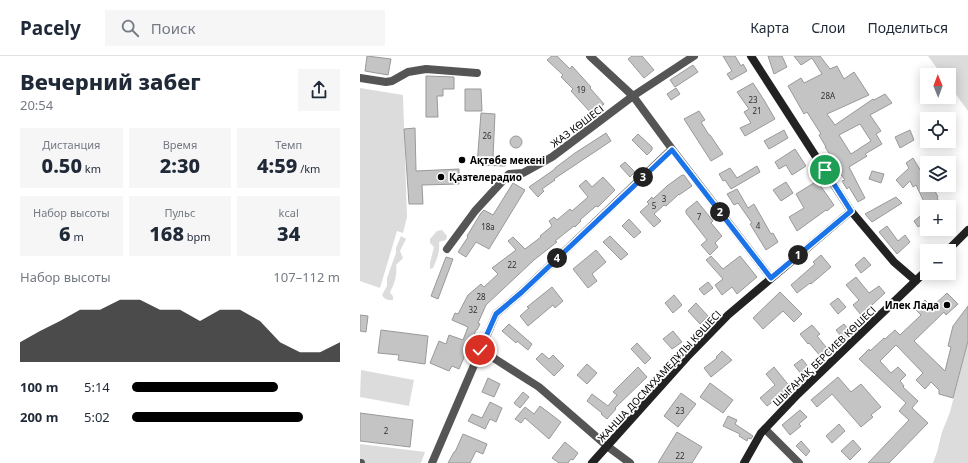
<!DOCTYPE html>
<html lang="ru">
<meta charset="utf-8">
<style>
body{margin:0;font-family:"Noto Sans",sans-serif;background:#f6f6f7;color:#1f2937;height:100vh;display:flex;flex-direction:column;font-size:15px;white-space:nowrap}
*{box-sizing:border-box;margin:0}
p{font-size:13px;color:#747a83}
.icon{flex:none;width:22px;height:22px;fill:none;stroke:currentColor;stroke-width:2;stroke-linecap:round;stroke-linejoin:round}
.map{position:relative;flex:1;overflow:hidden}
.details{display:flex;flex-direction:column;background:#fff;width:360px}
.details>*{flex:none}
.needle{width:26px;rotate:359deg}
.fabs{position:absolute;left:560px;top:12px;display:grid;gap:8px}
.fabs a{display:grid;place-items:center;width:36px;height:36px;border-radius:0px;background:#fff;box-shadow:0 2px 10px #0003;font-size:20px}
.pin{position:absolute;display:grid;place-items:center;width:34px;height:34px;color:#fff;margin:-17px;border:2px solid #fff;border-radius:50%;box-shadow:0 1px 4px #0007}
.km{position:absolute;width:20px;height:20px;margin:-10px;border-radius:50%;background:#222;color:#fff;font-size:11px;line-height:20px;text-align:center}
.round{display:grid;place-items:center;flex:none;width:42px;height:42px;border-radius:0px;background:#f6f6f7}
.head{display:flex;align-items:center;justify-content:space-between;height:68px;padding:0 20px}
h1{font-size:22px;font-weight:800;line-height:30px}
.metrics{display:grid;grid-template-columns:repeat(3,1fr);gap:6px;height:68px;padding:4px 20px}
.metrics div{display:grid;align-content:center;border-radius:0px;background:#f6f6f7;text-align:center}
.metrics b{font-size:20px;font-weight:800}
.metrics small{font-size:11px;font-weight:400}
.metrics p{font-size:11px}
.chart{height:112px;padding:8px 20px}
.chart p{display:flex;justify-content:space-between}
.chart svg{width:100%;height:72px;margin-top:4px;fill:#000;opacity:.7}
ul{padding:0 20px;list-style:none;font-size:13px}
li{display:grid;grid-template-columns:64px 48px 1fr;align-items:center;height:30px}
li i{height:10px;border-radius:5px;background:#000}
header{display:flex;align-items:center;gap:24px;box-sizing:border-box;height:56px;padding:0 20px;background:#fff;border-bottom:1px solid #e0e1e3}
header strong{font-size:19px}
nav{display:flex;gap:22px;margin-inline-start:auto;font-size:14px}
.search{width:280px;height:36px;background:#f6f6f7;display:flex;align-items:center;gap:10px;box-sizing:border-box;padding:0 14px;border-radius:0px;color:#747a83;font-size:15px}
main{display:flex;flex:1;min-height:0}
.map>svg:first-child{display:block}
</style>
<header>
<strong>Pacely</strong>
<div class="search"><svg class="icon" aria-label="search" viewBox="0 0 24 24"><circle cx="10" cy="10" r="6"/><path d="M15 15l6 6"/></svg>Поиск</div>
<nav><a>Карта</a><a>Слои</a><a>Поделиться</a></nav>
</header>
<main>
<section class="details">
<div class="head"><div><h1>Вечерний забег</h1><p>20:54</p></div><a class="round"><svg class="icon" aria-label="share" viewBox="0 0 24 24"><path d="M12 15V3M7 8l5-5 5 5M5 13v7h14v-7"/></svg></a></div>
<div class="metrics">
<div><p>Дистанция</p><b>0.50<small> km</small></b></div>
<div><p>Время</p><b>2:30</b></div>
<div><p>Темп</p><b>4:59<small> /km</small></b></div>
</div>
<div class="metrics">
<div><p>Набор высоты</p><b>6<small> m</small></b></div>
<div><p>Пульс</p><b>168<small> bpm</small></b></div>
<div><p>kcal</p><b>34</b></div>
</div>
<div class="chart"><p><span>Набор высоты</span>107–112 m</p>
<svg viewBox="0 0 160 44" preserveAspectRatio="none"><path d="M0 44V32L10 25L20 19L30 12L40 12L50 6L60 6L70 12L80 12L90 19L100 12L110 12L120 19L130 32L140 38L150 38L160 32V44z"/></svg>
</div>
<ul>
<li><b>100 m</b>5:14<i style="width:70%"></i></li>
<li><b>200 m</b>5:02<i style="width:82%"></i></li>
</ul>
</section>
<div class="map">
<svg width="608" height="407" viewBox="0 0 608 407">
<rect width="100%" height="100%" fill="#fff"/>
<path fill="#dcdcdc" d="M568 0H608V55L589 29V19H582Z
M0 32 43 39 47 161 43 177 37 175 20 232 0 225Z
M82 174 87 180 86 184 79 186C80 196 77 203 73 212L70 213V207L74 191 70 187V183L77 175Z
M41 180 46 183 40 195 43 202 36 209C37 213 36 223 34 227 33 231 31 233 30 237L33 240V244C28 244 25 244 22 239L27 230V222L36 197V192Z
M608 285V407H573L577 396 582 376 590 356Z
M1 314 54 324 49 350 0 341Z
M0 388 65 396 61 407H0Z"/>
<path fill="#c4c4c4" stroke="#999" fill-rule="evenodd" d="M7 0 31 3 28 19 5 15Z
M192 0H197L210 13 212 10 231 31 230 32 244 48 232 58 211 35 213 33 201 21 203 19 187 4Z
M272 0H282L294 14 284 22 268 3Z
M363 0H375L381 10 383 8 387 15 371 24 367 18 372 15Z
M408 0H422L427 11 414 18Z
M434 0H460L470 13 477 10 484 23 494 16 509 39 467 58 475 69 513 43 514 44 525 38 532 47 510 59 521 75 516 78 522 88 505 98 507 100 489 111 505 142 498 146 489 131 487 133 482 125 485 124 474 109 476 108 465 91H466L459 79 461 78 447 56 444 58 428 30 441 22 444 27 462 18 452 2 441 9ZM500 68 511 85 491 98 479 79Z
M333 9 338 16 315 31 310 24Z
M66 20 94 21V33H83V40H77L78 61H66Z
M393 27 404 44 415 63 385 80 380 72 391 67 384 56 389 53 377 36Z
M316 32 320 38 311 44 307 38Z
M105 33H121L122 55H105Z
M339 55 345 64 341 66 349 79H350L363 98 351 105 324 63Z
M121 57 135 58 133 101 146 102 145 110 117 109Z
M55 72 56 115 99 113V128L62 129 63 148H49L44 73Z
M424 74 428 82 409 93 404 85Z
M550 74 554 84 540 92 535 81Z
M246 77 251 85 194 123 195 124 182 133 184 135 178 141 169 131 195 113V112L215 97Z
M278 78 292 91V94L287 99 272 84Z
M150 86a6 6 0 1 1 12 0a6 6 0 1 1-12 0Z
M435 93 446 110 432 119 426 109 419 113 415 106Z
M553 102 562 117 567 114V135L573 131 578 141 577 142 582 151H567V152L556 129 553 131 550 125 543 132 536 124 549 112 546 107Z
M265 106 275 116 270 121 260 110Z
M397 110 400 116 371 133 365 124 363 125 359 118 370 112 377 122Z
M512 115 524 118 521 127 509 123Z
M322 119H324L332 130 319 139V138L306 150 304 149 294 158 301 165 294 171 280 156 289 148 287 146 292 141 293 143 307 130Z
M243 121 255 134 238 151 236 150 220 164 221 165 215 171 214 170 195 185 197 186 174 204 126 249 118 267 120 268 117 274H116L99 313 92 310 89 315 70 307 79 285 86 288 89 279 103 284 108 271 92 264 95 257 98 258 108 239 121 228 124 231 138 218 132 212 156 194 148 185 153 181 165 193 181 181 180 180 192 170 189 165 194 161 197 164 210 153 212 155 228 141 219 130 226 124 232 131Z
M457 125 474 149 467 155 466 154 437 175 429 161 444 152 436 138Z
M426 126 433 137 421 145 413 134Z
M153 127 165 134 129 193 116 186 106 201 98 196 108 181 107 180 121 157 124 154 133 159Z
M377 133 388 152 394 148 411 178 413 177 418 186 406 194 390 168 392 167 378 147 374 149 367 138Z
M536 141 542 147 512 166 505 158Z
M337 145 353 165 351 167 362 180 355 187 358 191 350 199 341 189 347 184 326 157V154Z
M567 155V165L558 171 554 165Z
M269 163 281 176 274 182 262 170Z
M527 170 538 185 545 179 550 186 537 198 519 176Z
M250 180 268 198 261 204 243 186Z
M236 194 246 206 232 218 237 225 228 232 213 213Z
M461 199 471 211 451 228 450 227 437 237 431 229 455 208 453 206Z
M351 200 363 213 380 200 397 221 377 238 372 231 362 239 355 229 363 223 346 204Z
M86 201 93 203 78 243 71 240Z
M504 201 511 209 501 217 495 209Z
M496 221 509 237 519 230 525 237 501 259 493 249 499 244 486 229Z
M348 226 353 232 344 239 339 233Z
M192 231 203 245 195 252 193 249 168 270 160 260 169 252 167 251Z
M420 236 442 258 434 266 423 255 403 273 393 262Z
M587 237 598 248 586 259 584 256 554 285 585 315 591 291 588 290 593 270 608 250V285L593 342 579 338V334L571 326 565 333 556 324 563 317 536 289 520 305 531 317 538 311 546 319 540 325 544 330 543 331 558 345 552 352 568 367 529 407H508L549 364 539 355 546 347 499 303 509 293 510 295 524 282 525 283 535 274 540 279 561 259 555 253 565 244 572 251Z
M314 239 322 249 313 257 305 247Z
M478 242 486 251 478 258 470 248Z
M336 247 348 260 340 268 328 255Z
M0 259 8 260 6 276 0 275Z
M149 268 172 288 168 294 157 285 156 287 142 275Z
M484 268 492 278 484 284 476 274Z
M452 269 460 278 457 280 470 296 462 302 449 287 448 288 440 278Z
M21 274 68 280 65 308 38 304 39 299 18 297Z
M313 275 322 286 312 293 303 283Z
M277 287 291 302 285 308 271 293Z
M362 295 372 304 351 321 344 312 357 302 356 301Z
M182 297 189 303 193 299 204 310 194 320 176 303Z
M442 303 450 313 442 319 434 309Z
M227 308 237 317 227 328 217 319Z
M278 311 287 321 255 352 256 353 247 363 241 358 242 357 227 345 232 338 248 350 257 339 253 336Z
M414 311 431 332 407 350 400 342 415 329 406 318Z
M478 321 491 336 501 328 521 351 511 359 513 361 501 371 472 338 457 351 451 344Z
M128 322 140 328 134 341 122 336Z
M350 327 373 344 363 357 340 341Z
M163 336 169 341 160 352 154 347Z
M321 337 336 348 318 371 304 360Z
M130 346 142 352 136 366 130 363 125 373 108 365 112 358 122 362Z
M180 350 201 366 189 383 165 362 161 367 155 363 165 351 174 358Z
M440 354 447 361 439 368 441 370 430 379 422 369Z
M0 357 53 364 50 391 0 385Z
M368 360 377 364 375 368 393 380 391 383 388 382 387 385 379 380 380 378 363 370Z
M479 368 485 375 472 387 466 380Z
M317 376 342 391 332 407H298Z
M103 378 127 388 123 398 116 395 110 407H88L94 396H95Z
M493 384 501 393 490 404 481 395Z
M441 385 450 395 446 400 436 390Z
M205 386 218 397 213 404 211 403 208 407H199L192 402Z"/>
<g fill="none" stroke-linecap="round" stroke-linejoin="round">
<path stroke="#555" stroke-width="8" d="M230 0 273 40 312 93 411 222
M0 22 26 26 32 25 48 16 66 13 117 17
M87 193 115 155 149 118 163 117 192 101 273 40 334 0
M121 294 179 331 247 390 270 407
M405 373 439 407
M0 407H1
M72 407 136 258 162 236 312 93"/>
<path stroke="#222" stroke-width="8" d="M391 0 491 155 534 206 556 225
M587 195 608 174
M232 407 327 301 368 259 491 155
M384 407 401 377 438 338 567 214"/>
</g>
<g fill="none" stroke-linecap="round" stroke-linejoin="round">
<g stroke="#fff" stroke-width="8">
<path id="route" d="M120 294 136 258 162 236 312 94 411 222 491 155 465 114"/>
</g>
<use href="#route" stroke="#1a73e8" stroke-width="5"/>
</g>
<g fill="#000" stroke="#fff" stroke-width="1.5">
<circle cx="102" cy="104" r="4"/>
<circle cx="81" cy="121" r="4"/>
<circle cx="587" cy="249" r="4"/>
</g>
<g text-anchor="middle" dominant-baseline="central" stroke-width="3.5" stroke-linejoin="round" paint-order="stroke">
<g font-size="8" fill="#313131">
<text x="221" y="33">19</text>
<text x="468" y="39">28A</text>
<text x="393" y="43">23</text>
<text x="397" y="54">21</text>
<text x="127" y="79">26</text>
<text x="304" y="142">3</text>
<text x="294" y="149">5</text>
<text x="339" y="160">7</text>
<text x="398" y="169">4</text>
<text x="128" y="170">18а</text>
<text x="152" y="208">22</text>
<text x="121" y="240">28</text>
<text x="113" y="253">32</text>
<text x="320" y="354">23</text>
<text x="26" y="374">2</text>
<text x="320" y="399">22</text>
</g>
<g font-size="10" fill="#000" stroke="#fff">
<text transform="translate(217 70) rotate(-37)">ЖАЗ КӨШЕСІ</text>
<text transform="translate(464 300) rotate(-44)">ШЫҒАНАҚ БЕРСИЕВ КӨШЕСІ</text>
<text transform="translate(299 320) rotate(-47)">ЖАНША ДОСМҰХАМЕДҰЛЫ КӨШЕСІ</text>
</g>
<g font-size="10" font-weight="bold" fill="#000" stroke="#fff" text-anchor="start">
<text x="110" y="104">Ақтөбе мекені</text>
<text x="89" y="121">Қазтелерадио</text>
<text x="579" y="249" text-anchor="end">Илек Лада</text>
</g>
</g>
</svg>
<div class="fabs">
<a><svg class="needle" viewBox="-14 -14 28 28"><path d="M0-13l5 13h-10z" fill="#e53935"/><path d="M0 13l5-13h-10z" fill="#747a83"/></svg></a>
<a><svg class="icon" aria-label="locate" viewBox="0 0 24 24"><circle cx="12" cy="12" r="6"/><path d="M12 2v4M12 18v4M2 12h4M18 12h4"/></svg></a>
<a><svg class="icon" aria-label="layers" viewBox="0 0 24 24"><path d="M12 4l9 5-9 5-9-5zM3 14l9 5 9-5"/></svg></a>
<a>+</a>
<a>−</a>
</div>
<div class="pin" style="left:465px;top:114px;background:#1e9e55"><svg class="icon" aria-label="arrive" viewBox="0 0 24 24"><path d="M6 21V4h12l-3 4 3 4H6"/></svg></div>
<div class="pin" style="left:120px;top:294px;background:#d93025"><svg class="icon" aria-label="check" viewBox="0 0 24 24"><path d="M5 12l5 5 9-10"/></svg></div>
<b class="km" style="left:438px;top:199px">1</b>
<b class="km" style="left:360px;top:156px">2</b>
<b class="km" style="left:283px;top:121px">3</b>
<b class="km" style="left:197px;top:202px">4</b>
</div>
</main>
